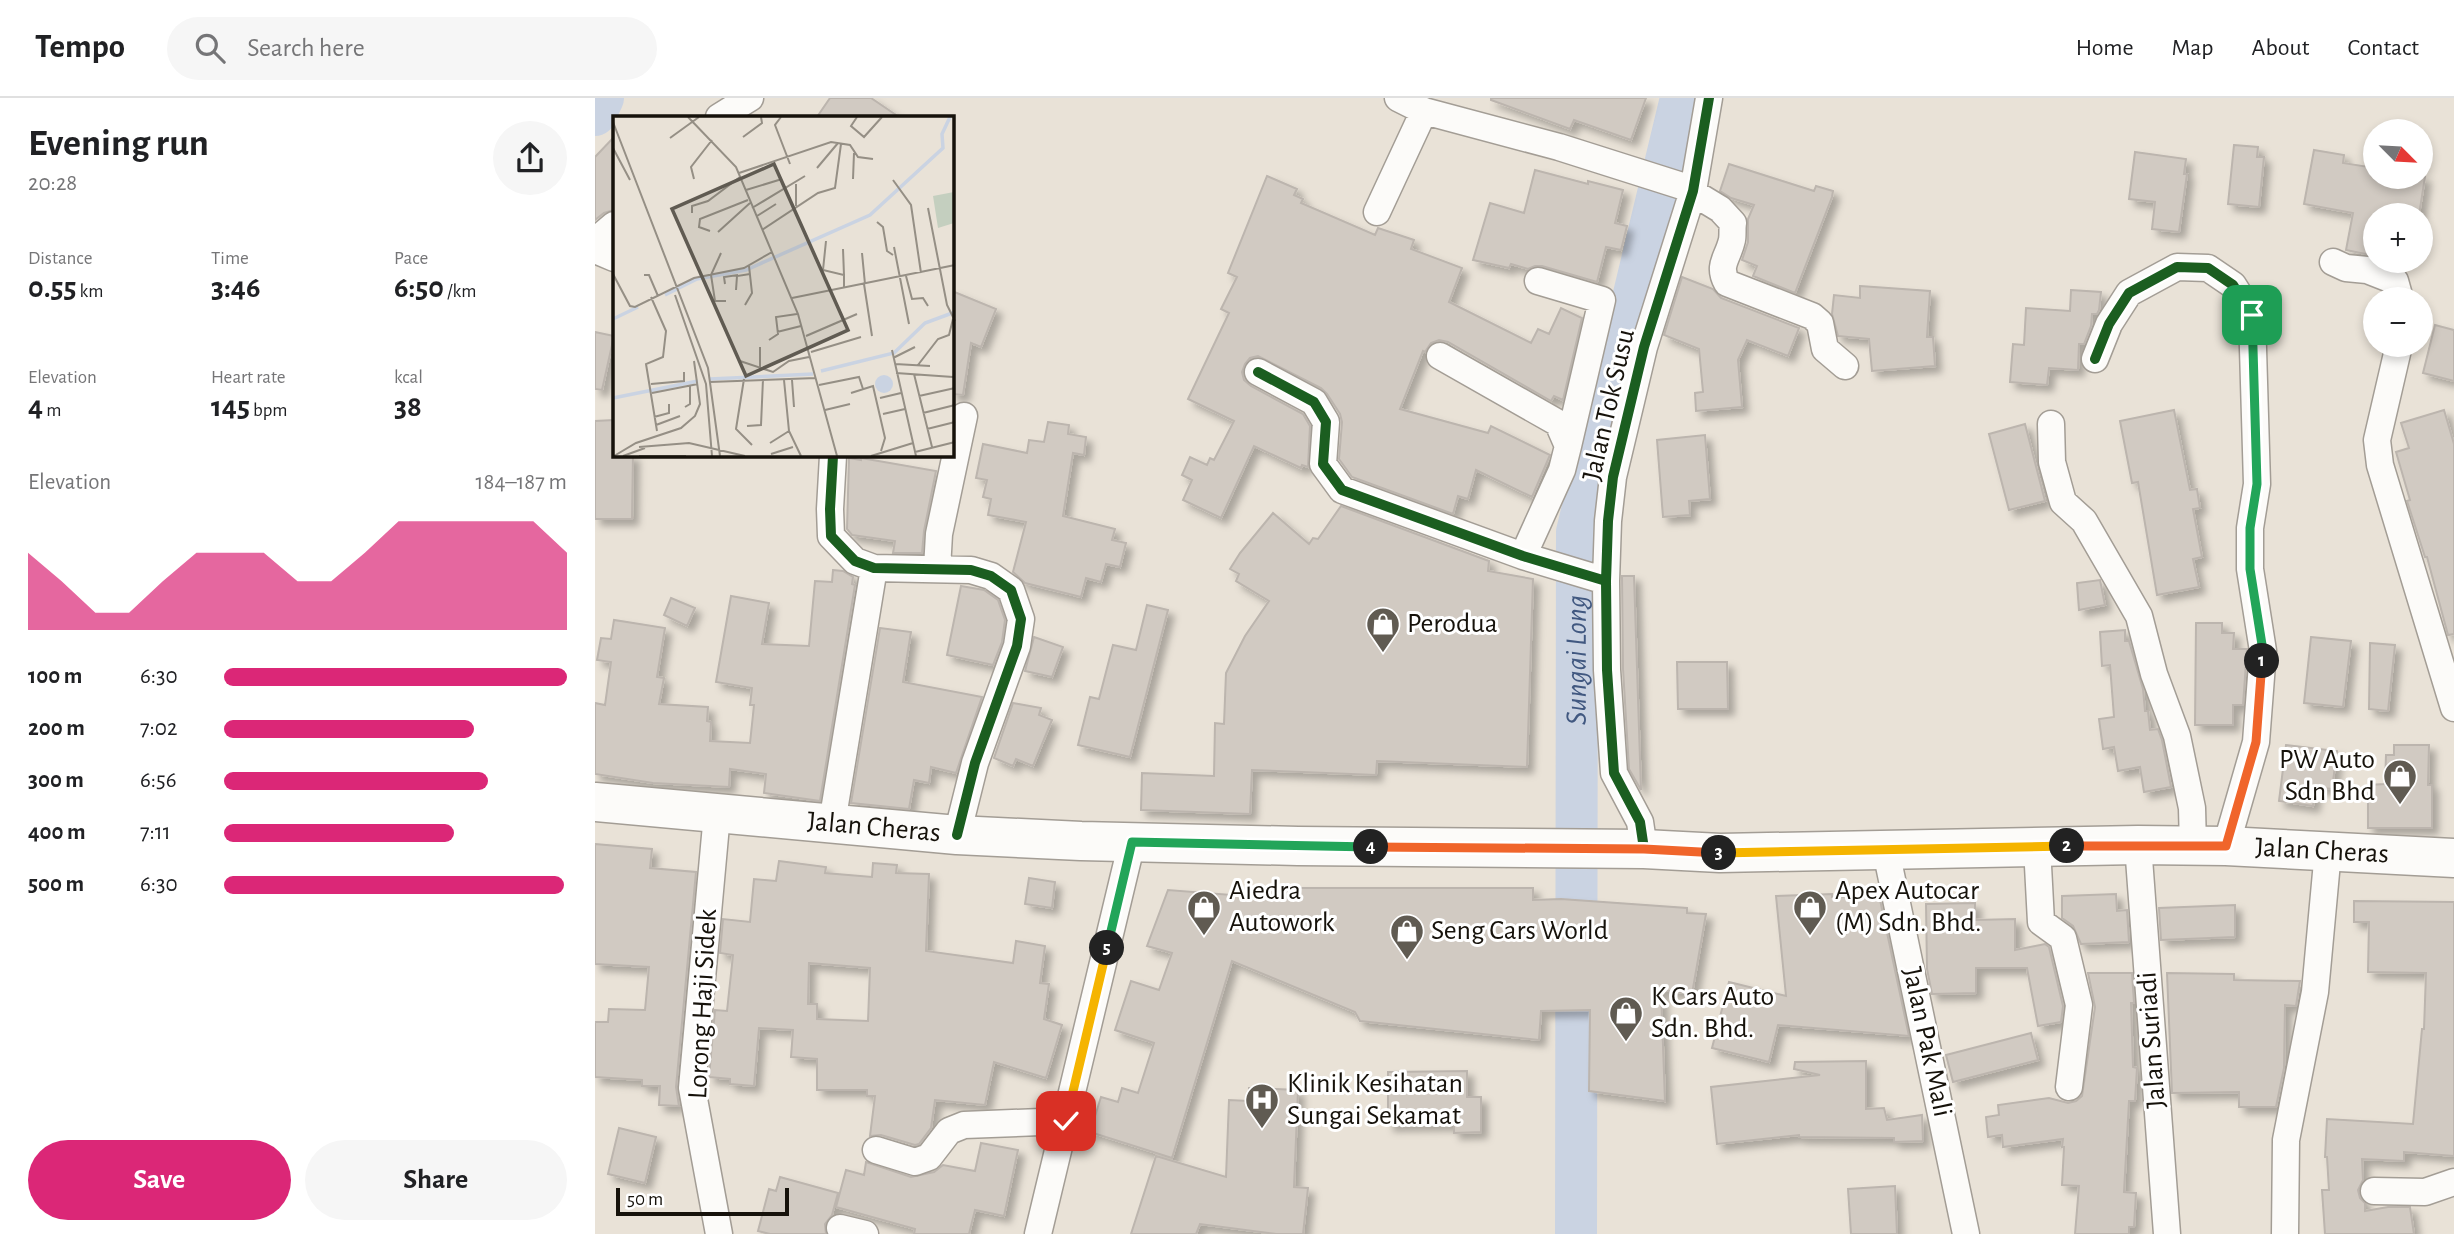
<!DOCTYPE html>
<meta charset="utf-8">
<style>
body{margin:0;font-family:"Alegreya Sans",sans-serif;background:#f6f6f6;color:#202124;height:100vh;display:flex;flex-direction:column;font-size:26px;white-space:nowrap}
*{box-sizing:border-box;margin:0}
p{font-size:23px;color:#757577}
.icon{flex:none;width:38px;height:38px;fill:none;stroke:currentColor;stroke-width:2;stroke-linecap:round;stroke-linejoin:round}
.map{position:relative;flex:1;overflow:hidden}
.panel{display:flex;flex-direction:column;background:#fff;width:595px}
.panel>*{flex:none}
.needle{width:46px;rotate:114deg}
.fabs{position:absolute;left:1768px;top:21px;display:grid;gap:14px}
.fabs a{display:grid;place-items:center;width:70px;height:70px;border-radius:50%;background:#fff;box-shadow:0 4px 10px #0003;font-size:35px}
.scale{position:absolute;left:21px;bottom:18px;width:173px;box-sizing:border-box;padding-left:7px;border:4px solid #16120b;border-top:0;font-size:19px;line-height:24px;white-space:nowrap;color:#16120b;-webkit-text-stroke:5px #fff;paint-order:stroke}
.pin{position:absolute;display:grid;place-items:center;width:60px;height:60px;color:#fff;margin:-30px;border-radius:14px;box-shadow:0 4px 10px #0006}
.km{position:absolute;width:35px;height:35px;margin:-18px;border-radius:50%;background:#222;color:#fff;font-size:19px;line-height:35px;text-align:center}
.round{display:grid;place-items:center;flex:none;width:74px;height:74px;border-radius:37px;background:#f6f6f6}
.head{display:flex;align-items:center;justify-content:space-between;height:119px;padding:0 28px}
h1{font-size:38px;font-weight:700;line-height:52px}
.stats{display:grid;grid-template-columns:repeat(3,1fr);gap:10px;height:119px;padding:7px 28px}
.stats div{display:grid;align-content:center}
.stats b{font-size:30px;font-weight:700}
.stats small{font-size:19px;font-weight:400}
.stats p{font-size:19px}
.chart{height:196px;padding:14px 28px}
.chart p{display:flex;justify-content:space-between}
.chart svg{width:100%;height:126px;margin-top:7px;fill:#db2777;opacity:.7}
.button{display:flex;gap:14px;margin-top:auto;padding:14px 28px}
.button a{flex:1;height:80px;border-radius:42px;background:#db2777;color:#fff;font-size:28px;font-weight:700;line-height:80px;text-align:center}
.button a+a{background:#f6f6f6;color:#202124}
ul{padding:0 28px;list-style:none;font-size:23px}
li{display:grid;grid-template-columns:112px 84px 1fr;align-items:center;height:52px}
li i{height:18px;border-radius:9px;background:#db2777}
header{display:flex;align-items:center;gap:42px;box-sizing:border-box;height:98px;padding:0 35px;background:#fff;border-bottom:2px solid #e0e0e0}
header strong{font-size:33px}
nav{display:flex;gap:38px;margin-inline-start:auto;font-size:24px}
.search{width:490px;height:63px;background:#f6f6f6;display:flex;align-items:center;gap:18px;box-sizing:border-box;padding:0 24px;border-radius:38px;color:#757577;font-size:26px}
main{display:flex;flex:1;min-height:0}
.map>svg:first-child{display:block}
</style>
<header>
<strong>Tempo</strong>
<div class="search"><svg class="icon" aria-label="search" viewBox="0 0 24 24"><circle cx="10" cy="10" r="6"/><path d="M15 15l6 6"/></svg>Search here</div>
<nav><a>Home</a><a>Map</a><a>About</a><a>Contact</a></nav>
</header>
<main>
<section class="panel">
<div class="head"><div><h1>Evening run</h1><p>20:28</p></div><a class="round"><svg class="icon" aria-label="share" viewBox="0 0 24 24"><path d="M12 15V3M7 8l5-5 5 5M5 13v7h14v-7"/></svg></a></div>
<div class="stats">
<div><p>Distance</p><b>0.55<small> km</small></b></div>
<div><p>Time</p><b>3:46</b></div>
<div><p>Pace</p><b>6:50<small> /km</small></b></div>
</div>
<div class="stats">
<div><p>Elevation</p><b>4<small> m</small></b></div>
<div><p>Heart rate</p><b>145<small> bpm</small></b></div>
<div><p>kcal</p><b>38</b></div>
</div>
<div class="chart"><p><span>Elevation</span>184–187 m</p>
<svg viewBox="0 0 160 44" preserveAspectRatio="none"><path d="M0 44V17L10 27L20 38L30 38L40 27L50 17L60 17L70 17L80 27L90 27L100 17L110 6L120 6L130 6L140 6L150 6L160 17V44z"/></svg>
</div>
<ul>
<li><b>100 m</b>6:30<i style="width:100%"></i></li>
<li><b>200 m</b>7:02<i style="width:73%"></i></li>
<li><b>300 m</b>6:56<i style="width:77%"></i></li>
<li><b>400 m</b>7:11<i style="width:67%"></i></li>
<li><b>500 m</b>6:30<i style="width:99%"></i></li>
</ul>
<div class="button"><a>Save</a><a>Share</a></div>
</section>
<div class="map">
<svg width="1859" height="1136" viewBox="0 0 1859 1136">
<defs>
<filter id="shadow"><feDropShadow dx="6" dy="6" stdDeviation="3.5" flood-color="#0004"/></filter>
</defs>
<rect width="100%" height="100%" fill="#e9e2d7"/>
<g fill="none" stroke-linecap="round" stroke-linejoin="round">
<g stroke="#cad3e2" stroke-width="42">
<path d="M0 17 8 0"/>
<path id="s1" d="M981 1136 982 434 1086 0"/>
</g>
</g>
<path fill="#d1cac2" stroke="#bcb5ae" stroke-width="2" fill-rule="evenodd" filter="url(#shadow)" d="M235 0H276L304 19H222Z
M896 0H1051L1036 42 979 22 975 31 896 2Z
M19 39V112L9 115 0 122V59Z
M1639 47 1663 49 1662 59H1669L1664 109 1633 106Z
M1719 52 1749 57 1748 65 1780 70V79H1830L1824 117H1780V158L1751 152 1758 115 1709 106Z
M1540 54 1591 61 1589 76H1592L1584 134 1557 131 1560 104 1534 101Z
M1134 66 1219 93 1221 88 1238 93 1237 99 1200 195 1158 178 1162 168 1147 162 1153 144V121L1159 107 1136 100 1125 93Z
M940 72 993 86V83L1028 92 1020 125 1032 128 1026 152 1011 149 1002 184 947 168H940L933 171 916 166 914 170 878 162 895 105 929 115Z
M672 78 702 91 699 97 708 101 706 105 780 137 783 130 819 142 816 151 867 170 854 204 936 245 943 231 954 236 966 210 987 220 968 302 959 298 956 303 853 244 844 242 836 245 830 254 828 253 805 311 893 335 896 328 955 357 937 399 881 372 873 401 863 398 858 416 757 379 744 361 747 324 745 316 732 296 726 290 663 258 655 260 650 266 647 274 649 282 656 288 708 316 715 328 713 369 707 367 706 370 659 348 626 420 588 402 597 382 587 377 595 359 612 367 615 360 619 362 639 323 593 301 634 215 626 211 642 179 633 175Z
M1087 179 1118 191 1126 200 1204 230 1193 258 1152 242 1143 262 1147 309 1101 313 1100 295 1108 294 1104 251 1069 237Z
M1265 188 1335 193 1332 239H1338L1340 268 1277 273 1274 241 1243 238 1237 216 1239 197 1265 200Z
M1476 192 1506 194 1504 212 1502 216H1497L1496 228 1489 246H1484L1483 272 1454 270 1452 287 1415 284 1418 246 1429 247 1431 210 1475 213Z
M357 193 401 211 386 249 376 245 368 297 357 296Z
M1840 227 1859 232V283L1828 275Z
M0 234 19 238 7 292 0 291Z
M1579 312 1595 392 1602 391 1605 410 1598 411 1607 459 1598 461 1604 489 1562 497 1543 384 1537 385 1525 323Z
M1849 312 1859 346V536L1853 537 1832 459H1830L1812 403 1815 402 1801 354 1814 350 1806 325Z
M19 322V357H38L37 421H0V323Z
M453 324 474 327 473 336 491 339 489 357 478 355 468 418 520 431 517 442 531 445 525 469 511 466 506 484 491 480 486 499 430 485 418 474 431 424 393 417 396 401 388 399 392 382 381 380 388 346 432 355 434 342 449 344Z
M1430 326 1450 403 1414 412 1394 336Z
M1110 337 1115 401 1094 403 1095 417 1068 419 1062 342Z
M254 360 266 362V360L341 373 329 433 327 455H298L300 443 257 437 252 431Z
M746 408 894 463 893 473 938 481 932 669 782 663 781 677 657 672 655 716 546 712 547 675 619 678 620 625 629 626 631 575 650 538 674 503 641 483 644 476 635 471 645 455 678 415 714 446 718 440 723 441Z
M238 472 248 473 258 479 257 486 260 487 225 703 169 695 171 676 135 671 134 689 58 685 0 676V605L10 607 16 564 2 562 6 540 16 541 19 522 70 530 62 579 69 580 64 606 113 609 112 623 116 624 115 643 155 645 159 607H155L157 590 121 584 136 498 174 505 167 546 214 548 220 483 237 484Z
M1027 478H1039L1046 692 1034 671 1028 571Z
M1505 482 1510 507 1484 512 1482 485Z
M366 488 389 492 403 502 410 522 407 544 398 567 352 557Z
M76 500 100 510 92 528 69 517Z
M552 507 573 512 535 659 483 647 495 599 504 601 518 547 541 552Z
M1601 525H1627V535H1639L1638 551H1652L1648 607H1638V627H1600Z
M285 530 316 534 308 584 387 599 361 675 336 669 334 685 319 682 314 711 256 705Z
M1530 532V543H1534L1548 591 1550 613H1553L1555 632 1563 631 1567 642 1576 689 1549 694 1545 669 1523 673 1519 649 1508 651 1504 621 1519 619 1515 567 1507 568 1505 534Z
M439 539 468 549 457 579 430 573Z
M1716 539 1756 543 1748 609 1709 605Z
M1775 545 1800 547 1793 613 1774 611Z
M1082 564H1132L1133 611H1083Z
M418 605 446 610 444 617 457 622 438 668 421 661 418 668 399 660Z
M1691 647 1742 653 1737 691 1721 689 1718 708 1684 703Z
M1799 647H1834L1833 687H1837V730H1773V687L1790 686 1791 657H1799Z
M0 746 57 751 55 770 101 774 81 989 84 1008 64 1007 65 988H47V982L0 979V924H13L14 911 50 912 54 869 0 866Z
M184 763 231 769 230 775 277 779 278 765 302 767 301 775 334 776 331 853 418 865 421 843 450 848 445 885 454 886 449 921 467 927 451 980 399 964 390 1007 340 1002 336 1030 324 1046 320 1047 286 1037 275 1038 280 998H272V992H222V961L196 959 198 932 164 930 159 988 135 986V981L114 979 120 912 132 913 138 857 125 855 128 821 155 824 159 781 181 783ZM214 865 275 870 273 923 222 921V906H213Z
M434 780 460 784 457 810 430 806Z
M663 790H938V802L966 801 1092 810V815L1111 816 1097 896 1066 892 1070 1003 994 993 995 912 946 913 944 942 765 923 760 914 637 863 577 1060 495 1034 506 999 523 1004 527 990 543 995 559 945 520 932 536 883 564 892 577 855 552 848 573 792 662 799Z
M1237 796V799L1284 797 1314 938 1183 927 1174 964 1117 950 1134 884 1191 898 1181 798Z
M1521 796 1522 813 1532 812 1534 844 1486 846 1478 828 1467 820V798Z
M1759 803 1859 804V1058L1809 1054V1063L1767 1061 1768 1082 1763 1092 1765 1100 1770 1105V1113L1793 1109H1815L1819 1136H1730L1727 1092H1734L1732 1059H1730L1732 1021 1818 1026 1827 931H1829L1831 875 1773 874 1774 824H1759Z
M1380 805V822L1420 821V852L1450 846 1454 849 1468 908 1466 924 1443 928 1432 870H1381V895L1337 896 1332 871 1331 806Z
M1640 807V839L1566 842 1564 810Z
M1493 875H1537L1539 905H1536L1538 969 1542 970 1540 1003H1534L1529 1094 1541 1095 1539 1129H1534V1136H1480L1484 1088 1467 1087 1469 1049H1467L1468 1041 1408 1049 1407 1037 1393 1039 1391 1019 1404 1017 1403 1007 1454 1000 1473 1005 1481 1003 1487 998 1500 909Z
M1572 875 1639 876V882L1705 883 1701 908 1690 907 1689 970 1681 1009H1644V994L1577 995Z
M1436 935 1443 962 1358 984 1351 957Z
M1271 963V1011L1289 1010 1292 1022 1327 1017 1328 1043 1299 1044V1040L1204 1039V1037L1122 1046 1116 989 1225 977 1199 971 1200 964Z
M872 973V999H886V1034L859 1035V1026L793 1027V974Z
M654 990 703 992 699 1089 713 1090 708 1136H681L605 1126 601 1136H536L561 1058 631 1079 634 1002 654 1003Z
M24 1030 61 1039 50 1085 13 1076Z
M386 1045 423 1052 409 1118 380 1112 374 1136H319L320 1131 241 1109 251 1072 269 1077 271 1064 316 1079 339 1074 348 1067 380 1073Z
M185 1079 243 1095 237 1117 230 1126 231 1136H175L163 1133 174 1091 181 1093Z
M1300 1088 1302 1136H1256L1253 1091Z"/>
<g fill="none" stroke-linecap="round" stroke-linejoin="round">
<g stroke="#a39d95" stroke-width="29">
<path id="minor" d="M803 0 829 13
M124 19 155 0
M782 114 829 13 964 49 1087 88 1125 111 1138 125C1137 130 1138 137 1137 142 1133 160 1122 167 1132 185L1217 218 1225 225 1230 251 1250 268
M0 143 19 127
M0 152 19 160
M1738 164 1751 170 1772 172 1800 183 1805 201
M943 183 1007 202 973 348
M1804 247 1782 342 1785 367 1859 610
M845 258 963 325 973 348 967 372 928 458
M1500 261 1514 226 1534 195 1582 169 1613 170 1638 187 1657 217 1662 386 1655 430V471L1668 553 1661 644 1631 748
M663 274 719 304 731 324 728 366 747 392 928 458 1011 483
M1456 326 1457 364 1468 404 1489 423 1544 518 1559 576 1582 638 1597 710 1598 748
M238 358 235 411 236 438 260 463 279 470 376 472 396 478 416 492 426 521 422 548 380 665 362 737
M342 471 344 436 369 318
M122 716 97 990 124 1136
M237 725 279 470
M1543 747 1572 1136
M1442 749 1446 824 1468 840 1484 907 1474 989
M1049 751 1045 724 1019 675 1012 572 1011 483 1013 423 1018 379 1049 249 1098 93 1114 0
M1291 753 1371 1136
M281 1052 320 1064 334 1059 354 1033 369 1027 471 1023
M1779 1093 1830 1094 1859 1084
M245 1130 270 1136
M443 1136 537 744
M1690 1136 1691 1042 1720 894 1733 753"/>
</g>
<g stroke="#a39d95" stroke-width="41">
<g id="primary">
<path id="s2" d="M0 704 362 737 486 743 703 748 1049 751 1125 755 1543 747 1631 748 1859 760"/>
</g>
</g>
<use href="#minor" stroke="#fcfbf9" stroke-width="26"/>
<use href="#primary" stroke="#fcfbf9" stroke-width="38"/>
<g stroke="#fff" stroke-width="15">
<path id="cycleway" d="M1500 261 1514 226 1534 195 1582 169 1613 170 1638 187 1657 217 1662 386 1655 430V471L1668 553 1661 644 1631 748
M663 274 719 304 731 324 728 366 747 392 928 458 1011 483
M238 358 235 411 236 438 260 463 279 470 376 472 396 478 416 492 426 521 422 548 380 665 362 737
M1049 751 1045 724 1019 675 1012 572 1011 483 1013 423 1018 379 1049 249 1098 93 1114 0"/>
</g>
<use href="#cycleway" stroke="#1b5e20" stroke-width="10"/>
</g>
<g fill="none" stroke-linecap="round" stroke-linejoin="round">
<g stroke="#fff" stroke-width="14">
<path id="split-1" d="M1657 217 1662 386 1655 430V471L1668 553 1667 563"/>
</g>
<g stroke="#fff" stroke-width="14">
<path id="split-2" d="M1472 748H1631L1661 644 1667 563"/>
</g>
<g stroke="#fff" stroke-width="14">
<path id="split-3" d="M1124 755 1472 748"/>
</g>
<g stroke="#fff" stroke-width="14">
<path id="split-4" d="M776 749 1049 751 1124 755"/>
</g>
<g stroke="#fff" stroke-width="14">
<path id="split-5" d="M512 850 537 744 776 749"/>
</g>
<g stroke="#fff" stroke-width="14">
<path id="split-6" d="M471 1023 512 850"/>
</g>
<use href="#split-1" stroke="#22a559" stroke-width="9"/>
<use href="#split-2" stroke="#f0652b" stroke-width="9"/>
<use href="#split-3" stroke="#f5b400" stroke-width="9"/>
<use href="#split-4" stroke="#f0652b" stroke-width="9"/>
<use href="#split-5" stroke="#22a559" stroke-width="9"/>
<use href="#split-6" stroke="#f5b400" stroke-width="9"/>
</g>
<defs>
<g id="shop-pin" transform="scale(1.75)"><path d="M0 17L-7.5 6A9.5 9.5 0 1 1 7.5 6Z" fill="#605b52" stroke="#fff"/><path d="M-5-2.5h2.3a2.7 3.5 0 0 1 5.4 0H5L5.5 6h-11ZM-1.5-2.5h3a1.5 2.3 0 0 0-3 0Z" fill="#fff"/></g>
<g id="hospital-pin" transform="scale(1.75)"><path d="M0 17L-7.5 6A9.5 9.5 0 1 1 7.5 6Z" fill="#605b52" stroke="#fff"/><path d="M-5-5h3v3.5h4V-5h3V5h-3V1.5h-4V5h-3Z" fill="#fff"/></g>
</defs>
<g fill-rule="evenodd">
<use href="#shop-pin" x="788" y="526"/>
<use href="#shop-pin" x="1805" y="678"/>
<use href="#shop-pin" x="609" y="809"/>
<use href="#shop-pin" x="1215" y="809"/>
<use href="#shop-pin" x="812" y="833"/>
<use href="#shop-pin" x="1031" y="915"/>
<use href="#hospital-pin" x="667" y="1002"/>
</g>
<g text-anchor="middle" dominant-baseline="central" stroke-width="6" stroke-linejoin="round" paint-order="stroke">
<g font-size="28" fill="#16120b" stroke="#fff">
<text transform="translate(1014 307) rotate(-77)">Jalan Tok Susu</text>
<text stroke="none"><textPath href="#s2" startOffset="280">Jalan Cheras</textPath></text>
<text stroke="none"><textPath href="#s2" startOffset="1729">Jalan Cheras</textPath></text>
<text transform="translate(108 906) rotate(-87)">Lorong Haji Sidek</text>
<text transform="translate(1557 942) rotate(-94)">Jalan Suriadi</text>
<text transform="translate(1332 944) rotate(78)">Jalan Pak Mali</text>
</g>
<g font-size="28" fill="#16120b" stroke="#fff" text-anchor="start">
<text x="812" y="526">Perodua</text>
<text x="1780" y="662" text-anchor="end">PW Auto<tspan x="1780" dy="32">Sdn Bhd</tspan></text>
<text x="634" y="793">Aiedra<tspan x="634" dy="32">Autowork</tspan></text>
<text x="1240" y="793">Apex Autocar<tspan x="1240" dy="32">(M) Sdn. Bhd.</tspan></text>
<text x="836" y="833">Seng Cars World</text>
<text x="1056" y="899">K Cars Auto<tspan x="1056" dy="32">Sdn. Bhd.</tspan></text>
<text x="692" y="986">Klinik Kesihatan<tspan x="692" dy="32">Sungai Sekamat</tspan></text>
</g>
<g font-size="30" font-style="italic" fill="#415880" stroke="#fff">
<text stroke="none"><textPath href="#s1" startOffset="574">Sungai Long</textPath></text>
</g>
</g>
<g transform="translate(18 18)">
<rect width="341" height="341" fill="#e9e2d7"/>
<path d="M341 76V107L325 112 320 80Z" fill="#c4cfbf"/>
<path d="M262 268a9 9 0 1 1 18 0a9 9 0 1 1-18 0Z" fill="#cad3e2"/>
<path fill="none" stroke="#cad3e2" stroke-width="3.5" d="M52 179 84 163 133 154 257 99 330 32 329 18 337 1M0 203 25 191M208 255 281 237 312 207 342 196M97 263 200 258M0 282 85 265"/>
<path fill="none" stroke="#958f85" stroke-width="2" d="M75 1 123 51 185 198 224 340M168 1 162 9 177 48M244 1 238 10 251 21 269 1M0 6 95 252 107 340M130 21 149 7 148 1M57 22 86 1M0 32 17 64M204 52 225 27M126 57 218 26 237 29 245 41 260 43M81 63 78 51 99 24M240 63 241 37M280 64 298 89 308 157M133 74 169 63M183 90V68M139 92 192 60M315 92 334 189 342 205M79 97V90L95 85 127 61M144 100 163 88M264 106 270 111 274 135 280 139M149 114 205 77 222 72 228 28M97 115 86 111 87 103 135 84M105 116 137 87M213 125 210 154 231 159V172M281 131 296 208M230 133 231 159M108 137 98 159 102 185H113M249 137 252 168M0 158 17 190 22 191 81 162 131 152 159 136M31 159H36L45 180M293 160 299 183 310 182 315 190M112 168 111 161 125 159M251 168 259 220M123 174 124 160 137 158M62 179 93 268 99 340M38 181 53 215 50 241 33 248 44 315M179 182 342 149M132 189 139 177 136 150M164 216 188 210M193 220 244 198M156 224 165 218 163 201 184 198M147 231V254M279 234 303 340M198 236 248 221M280 242 302 231M127 245 160 256 176 245 196 241M282 248 317 250M305 249 325 223 336 219 340 203M283 257 340 261M301 258 319 331M131 263 123 313 139 329M171 264 176 315 188 340M179 264 181 291M97 266 203 262M38 268 71 265V256M206 269 246 261 250 273M39 277 85 268M238 277 260 270 272 322 268 335M306 280 342 272M267 282 288 277M72 291 77 288V270M212 294 237 288M310 297 342 289M270 298 292 293M41 301 56 297V288M43 309 67 300M134 310 148 309 150 263M314 313 342 306M157 327 176 315M26 331 76 327 132 340M302 336 342 326M158 338 180 331M1 340 23 327 68 312 82 300 87 288 81 245M10 340 32 332M26 340H73M258 340 300 327"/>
<path fill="#605b52" fill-opacity="0.15" stroke="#605b52" stroke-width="3.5" d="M161 48 235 214 133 260 59 93Z"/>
<rect width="341" height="341" fill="none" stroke="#16120b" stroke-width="3.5"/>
</g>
</svg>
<div class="fabs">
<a><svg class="needle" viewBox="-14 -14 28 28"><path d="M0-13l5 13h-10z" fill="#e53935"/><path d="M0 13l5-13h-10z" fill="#757577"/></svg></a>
<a>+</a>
<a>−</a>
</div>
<div class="scale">50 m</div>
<div class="pin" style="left:1657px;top:217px;background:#1e9e55"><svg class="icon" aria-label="arrive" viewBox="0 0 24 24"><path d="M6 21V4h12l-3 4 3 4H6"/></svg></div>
<div class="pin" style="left:471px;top:1023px;background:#d93025"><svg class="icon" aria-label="check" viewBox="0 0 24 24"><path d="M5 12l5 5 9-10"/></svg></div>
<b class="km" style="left:1667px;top:563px">1</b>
<b class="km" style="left:1472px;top:748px">2</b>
<b class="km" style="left:1124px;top:755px">3</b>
<b class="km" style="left:776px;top:749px">4</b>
<b class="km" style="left:512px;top:850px">5</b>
</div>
</main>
